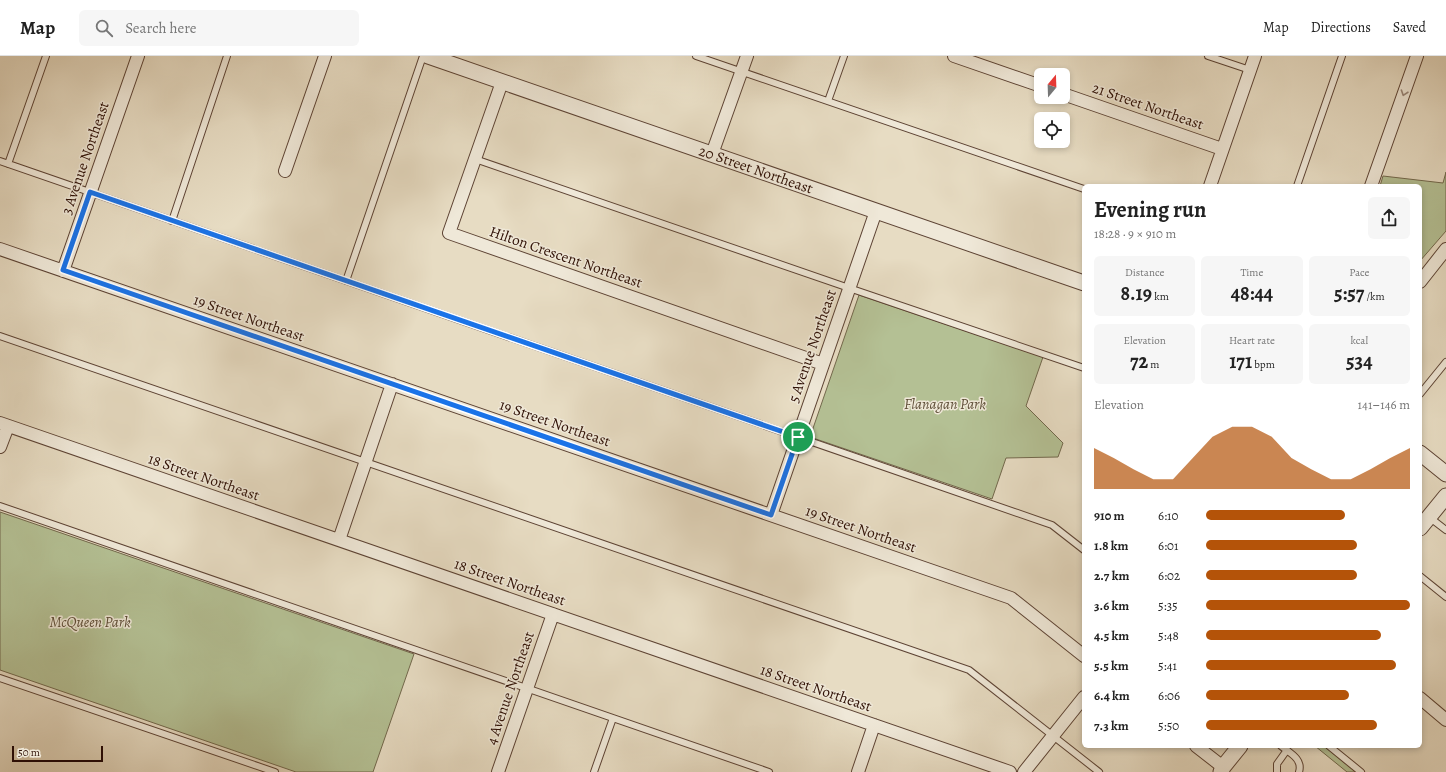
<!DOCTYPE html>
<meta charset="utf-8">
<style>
body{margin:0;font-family:Alegreya,serif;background:#f6f6f6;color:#222;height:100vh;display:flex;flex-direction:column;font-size:15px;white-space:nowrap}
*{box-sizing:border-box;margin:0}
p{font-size:13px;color:#767676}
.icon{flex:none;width:22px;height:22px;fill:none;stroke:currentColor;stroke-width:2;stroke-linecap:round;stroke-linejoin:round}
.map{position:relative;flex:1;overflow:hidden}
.details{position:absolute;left:1082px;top:128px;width:340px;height:564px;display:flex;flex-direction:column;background:#fff;border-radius:6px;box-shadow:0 2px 6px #0003}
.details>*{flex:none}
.needle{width:26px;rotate:19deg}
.tools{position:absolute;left:1034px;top:12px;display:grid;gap:8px}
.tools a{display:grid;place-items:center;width:36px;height:36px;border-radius:6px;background:#fff;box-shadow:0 2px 6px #0003;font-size:20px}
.scale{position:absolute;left:12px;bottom:10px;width:91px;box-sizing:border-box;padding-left:4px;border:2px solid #2f1005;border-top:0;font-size:11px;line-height:14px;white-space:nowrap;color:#2f1005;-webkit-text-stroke:3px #efe8d8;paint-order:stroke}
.pin{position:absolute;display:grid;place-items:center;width:34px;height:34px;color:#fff;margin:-17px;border:2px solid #fff;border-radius:50%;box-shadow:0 1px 4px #0007}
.round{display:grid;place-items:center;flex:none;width:42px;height:42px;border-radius:6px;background:#f6f6f6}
.summary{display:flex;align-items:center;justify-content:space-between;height:68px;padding:0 12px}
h1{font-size:22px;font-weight:700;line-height:30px}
.stats{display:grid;grid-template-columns:repeat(3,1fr);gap:6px;height:68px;padding:4px 12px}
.stats div{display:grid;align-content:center;border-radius:6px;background:#f6f6f6;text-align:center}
.stats b{font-size:20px;font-weight:700}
.stats small{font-size:11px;font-weight:400}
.stats p{font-size:11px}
.chart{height:112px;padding:8px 12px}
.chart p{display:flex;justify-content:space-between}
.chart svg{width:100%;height:72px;margin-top:4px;fill:#b45309;opacity:.7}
ul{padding:0 12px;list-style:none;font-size:13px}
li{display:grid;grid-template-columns:64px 48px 1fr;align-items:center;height:30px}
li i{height:10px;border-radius:5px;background:#b45309}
header{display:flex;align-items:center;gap:24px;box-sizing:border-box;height:56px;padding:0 20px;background:#fff;border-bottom:1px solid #e0e0e0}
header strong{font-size:19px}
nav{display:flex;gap:22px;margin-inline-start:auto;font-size:14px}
.search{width:280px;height:36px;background:#f6f6f6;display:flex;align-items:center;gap:10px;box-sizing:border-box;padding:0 14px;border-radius:6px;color:#767676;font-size:15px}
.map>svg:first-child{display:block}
</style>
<header>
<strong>Map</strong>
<div class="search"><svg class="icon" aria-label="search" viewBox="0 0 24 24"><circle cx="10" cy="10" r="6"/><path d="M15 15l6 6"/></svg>Search here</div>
<nav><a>Map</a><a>Directions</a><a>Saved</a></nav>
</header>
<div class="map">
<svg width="1446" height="716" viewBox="0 0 1446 716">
<rect width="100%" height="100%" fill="#e7dcc3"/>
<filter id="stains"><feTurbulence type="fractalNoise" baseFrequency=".005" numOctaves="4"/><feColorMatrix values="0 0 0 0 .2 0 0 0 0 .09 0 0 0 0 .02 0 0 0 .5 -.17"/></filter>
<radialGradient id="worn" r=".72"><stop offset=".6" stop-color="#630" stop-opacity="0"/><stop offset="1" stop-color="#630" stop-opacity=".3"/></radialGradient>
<path fill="#b4c094" stroke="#72684c" d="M1446 116V175L1420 205V130H1380L1383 120 1443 127Z
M859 239 1043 301 1026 350 1063 387 1058 401 1006 402 992 443 810 381Z
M0 456 414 598 373 716H296L0 614Z
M1315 690H1324L1356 716H1347Z"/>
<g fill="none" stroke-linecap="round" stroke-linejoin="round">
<g stroke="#5d4334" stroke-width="8">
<path id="service" d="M696 0 1084 133
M1208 0 1250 14
M828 45 844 0
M475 103 849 232 1084 312
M0 105 1052 469 1084 494
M8 108 46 0
M1297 130 1342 0
M172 165 227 0
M346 225 423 0
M0 280 969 614 1099 716
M1420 338 1446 306
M0 450 769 716
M1429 461 1446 474
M1420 520 1446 541
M0 622 275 716
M1281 690C1290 697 1303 703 1299 716
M1329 690 1361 716
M594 716 613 662
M1277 716V708L1287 694"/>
</g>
<g stroke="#5d4334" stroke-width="14">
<path id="minor" d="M954 0 1041 30
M502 26 449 177 823 308
M1063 38 1222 93
M712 98 747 0
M285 115 325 0
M1210 130 1255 0
M1371 130 1417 0
M0 193 1011 542 1084 600
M63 215 138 0
M1420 226 1446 193
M0 367 1010 716
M0 391 8 370
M771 459 876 155
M339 484 392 328
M1420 642 1446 664
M1196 690 1223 711
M498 716 553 558
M858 716 874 669
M1024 716 1084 641"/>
</g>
<g stroke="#5d4334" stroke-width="17">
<g id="tertiary">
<path id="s1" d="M428 0 1084 227"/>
<path d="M1420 397 1446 418"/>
<path d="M1420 472 1446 440"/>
<path d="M1221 716 1223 711 1240 690"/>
</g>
</g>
<use href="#service" stroke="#efe8d8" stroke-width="6"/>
<use href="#minor" stroke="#efe8d8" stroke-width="12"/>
<use href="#tertiary" stroke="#efe8d8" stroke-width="15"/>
</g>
<defs><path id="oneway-chevron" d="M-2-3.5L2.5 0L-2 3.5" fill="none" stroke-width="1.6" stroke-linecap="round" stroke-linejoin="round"/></defs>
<use stroke="#998779" href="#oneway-chevron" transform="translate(1404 37) rotate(109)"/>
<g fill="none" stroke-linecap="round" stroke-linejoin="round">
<g stroke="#fff" stroke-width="8">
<path id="route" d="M90 136 798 381 771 459 63 214Z"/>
</g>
<use href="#route" stroke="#1a73e8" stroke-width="5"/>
</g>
<g text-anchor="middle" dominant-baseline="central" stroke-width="3" stroke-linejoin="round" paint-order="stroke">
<g font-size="15" fill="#2f1005" stroke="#efe8d8">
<text transform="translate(1148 50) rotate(19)">21 Street Northeast</text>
<text transform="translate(85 102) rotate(-71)">3 Avenue Northeast</text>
<text stroke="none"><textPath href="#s1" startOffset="347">20 Street Northeast</textPath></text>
<text transform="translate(566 201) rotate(19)">Hilton Crescent Northeast</text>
<text transform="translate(249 262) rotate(19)">19 Street Northeast</text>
<text transform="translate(812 290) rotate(-71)">5 Avenue Northeast</text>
<text transform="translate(555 367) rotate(19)">19 Street Northeast</text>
<text transform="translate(204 421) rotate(19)">18 Street Northeast</text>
<text transform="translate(861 473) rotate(19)">19 Street Northeast</text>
<text transform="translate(510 526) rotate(19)">18 Street Northeast</text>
<text transform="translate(510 632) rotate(-71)">4 Avenue Northeast</text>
<text transform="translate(816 632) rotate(19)">18 Street Northeast</text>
</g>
<g font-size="15" font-style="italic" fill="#5e4e37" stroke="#efe8d8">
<text x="945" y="348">Flanagan Park</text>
<text x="90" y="566">McQueen Park</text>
</g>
</g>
<rect width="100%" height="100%" filter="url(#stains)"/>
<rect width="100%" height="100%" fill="url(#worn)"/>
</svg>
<div class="tools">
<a><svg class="needle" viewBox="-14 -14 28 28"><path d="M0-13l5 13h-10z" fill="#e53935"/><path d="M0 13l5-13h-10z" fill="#767676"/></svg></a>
<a><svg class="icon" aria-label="locate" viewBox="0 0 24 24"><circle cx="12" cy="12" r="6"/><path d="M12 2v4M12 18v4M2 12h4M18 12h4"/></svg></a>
</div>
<div class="scale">50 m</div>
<div class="pin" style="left:798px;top:381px;background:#1e9e55"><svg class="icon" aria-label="arrive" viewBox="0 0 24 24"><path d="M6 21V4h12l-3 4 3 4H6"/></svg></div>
<section class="details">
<div class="summary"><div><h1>Evening run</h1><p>18:28 · 9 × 910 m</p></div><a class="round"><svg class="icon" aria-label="share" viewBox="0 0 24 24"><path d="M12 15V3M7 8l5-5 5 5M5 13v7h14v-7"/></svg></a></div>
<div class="stats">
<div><p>Distance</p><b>8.19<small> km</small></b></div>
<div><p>Time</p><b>48:44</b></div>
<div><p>Pace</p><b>5:57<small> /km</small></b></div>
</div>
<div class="stats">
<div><p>Elevation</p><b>72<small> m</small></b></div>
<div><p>Heart rate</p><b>171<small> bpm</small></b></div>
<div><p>kcal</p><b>534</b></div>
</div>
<div class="chart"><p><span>Elevation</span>141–146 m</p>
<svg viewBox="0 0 160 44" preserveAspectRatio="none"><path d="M0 44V19L10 25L20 32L30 38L40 38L50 25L60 12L70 6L80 6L90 12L100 25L110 32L120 38L130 38L140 32L150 25L160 19V44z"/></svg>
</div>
<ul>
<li><b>910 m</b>6:10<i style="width:68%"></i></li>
<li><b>1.8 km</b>6:01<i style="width:74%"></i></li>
<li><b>2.7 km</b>6:02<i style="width:74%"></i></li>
<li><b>3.6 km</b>5:35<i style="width:100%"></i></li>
<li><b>4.5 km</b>5:48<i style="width:86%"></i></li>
<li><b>5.5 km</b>5:41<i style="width:93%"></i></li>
<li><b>6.4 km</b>6:06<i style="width:70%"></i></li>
<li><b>7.3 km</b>5:50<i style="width:84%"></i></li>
</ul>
</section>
</div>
